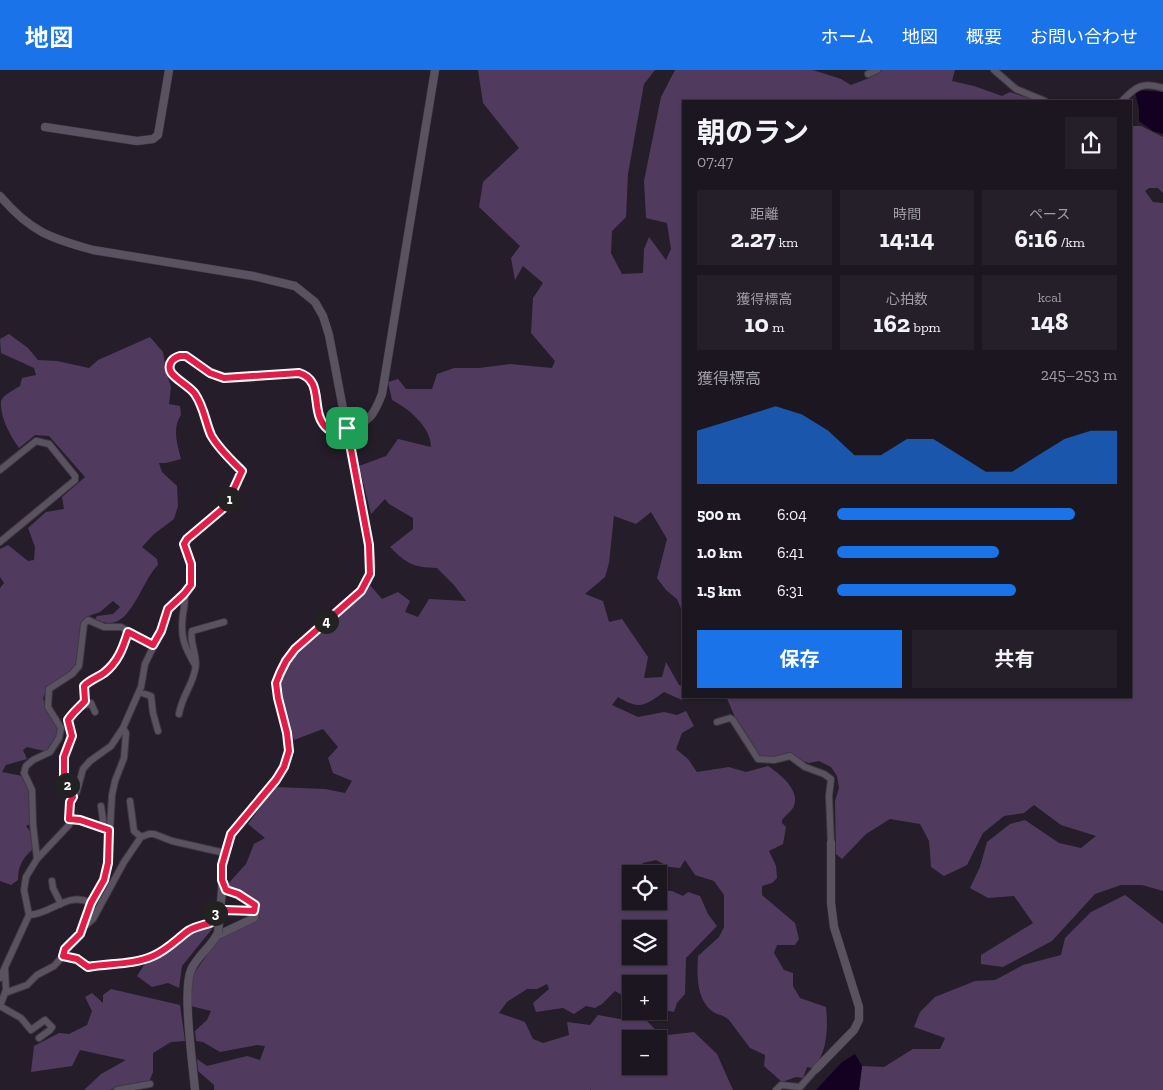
<!DOCTYPE html>
<html lang="ja">
<meta charset="utf-8">
<style>
body{margin:0;font-family:"Zilla Slab","Noto Sans JP",serif;background:#251f29;color:#f1f3f6;height:100vh;display:flex;flex-direction:column;font-size:19px;white-space:nowrap}
*{box-sizing:border-box;margin:0}
p{font-size:16px;color:#a09fa5}
.icon{flex:none;width:28px;height:28px;fill:none;stroke:currentColor;stroke-width:2;stroke-linecap:round;stroke-linejoin:round}
.map{position:relative;flex:1;overflow:hidden}
.panel{position:absolute;left:682px;top:30px;width:450px;height:598px;display:flex;flex-direction:column;background:#1c1620;border-radius:0px;box-shadow:0 1px 4px #0004,0 0 0 1px #3a353e}
.panel>*{flex:none}
.tools{position:absolute;left:622px;top:795px;display:grid;gap:10px}
.tools a{display:grid;place-items:center;width:45px;height:45px;border-radius:0px;background:#1c1620;box-shadow:0 1px 4px #0004,0 0 0 1px #3a353e;font-size:25px}
.pin{position:absolute;display:grid;place-items:center;width:42px;height:42px;color:#fff;margin:-21px;border-radius:10px;box-shadow:0 2px 8px #0006}
.km{position:absolute;width:25px;height:25px;margin:-12px;border-radius:50%;background:#222;color:#fff;font-size:14px;line-height:25px;text-align:center}
.round{display:grid;place-items:center;flex:none;width:52px;height:52px;border-radius:0px;background:#251f29}
.summary{display:flex;align-items:center;justify-content:space-between;height:85px;padding:0 15px}
h1{font-size:28px;font-weight:700;line-height:38px}
.figures{display:grid;grid-template-columns:repeat(3,1fr);gap:8px;height:85px;padding:5px 15px}
.figures div{display:grid;align-content:center;border-radius:0px;background:#251f29;text-align:center}
.figures b{font-size:25px;font-weight:700}
.figures small{font-size:14px;font-weight:400}
.figures p{font-size:14px}
.chart{height:140px;padding:10px 15px}
.chart p{display:flex;justify-content:space-between}
.chart svg{width:100%;height:90px;margin-top:5px;fill:#1a73e8;opacity:.7}
.cta{display:flex;gap:10px;margin-top:auto;padding:10px 15px}
.cta a{flex:1;height:58px;border-radius:0px;background:#1a73e8;color:#fff;font-size:20px;font-weight:700;line-height:58px;text-align:center}
.cta a+a{background:#251f29;color:#f1f3f6}
ul{padding:0 15px;list-style:none;font-size:16px}
li{display:grid;grid-template-columns:80px 60px 1fr;align-items:center;height:38px}
li i{height:12px;border-radius:6px;background:#1a73e8}
header{display:flex;align-items:center;gap:30px;box-sizing:border-box;height:70px;padding:0 25px;background:#1a73e8;color:#fff}
header strong{font-size:24px}
nav{display:flex;gap:28px;margin-inline-start:auto;font-size:18px}
.map>svg:first-child{display:block}
</style>
<header>
<strong>地図</strong>
<nav><a>ホーム</a><a>地図</a><a>概要</a><a>お問い合わせ</a></nav>
</header>
<div class="map">
<svg width="1163" height="1020" viewBox="0 0 1163 1020">
<rect width="100%" height="100%" fill="#251d2a"/>
<path fill="#503b5e" fill-rule="evenodd" d="M478 0H655L644 14 628 104 626 147 612 161 611 183 622 204 643 203 644 179 649 167 666 190 671 179 667 153 646 148 644 111 661 27 675 0H813L841 9 851 15 869 8 881 0H955L952 11 974 16 1002 26 1010 22 1037 31H684V546L677 529 666 520 657 508 667 469 651 442 636 454 614 446 609 493 605 507 585 524 603 531 609 552 622 549 648 587 644 608 662 607 666 592 679 615 684 616V625L682 630 664 622C644 636 640 640 618 627L612 635 638 647 664 642 677 645 686 641 694 656 682 663 676 679 688 689 697 702 729 697 746 702 768 696C780 704 802 721 793 738 790 742 785 746 782 750V753L786 757 783 774 769 781 776 796 777 808 772 813 762 816V825L795 853 799 869 795 875H777L774 883 784 900 793 903V916L800 928 826 937C828 956 828 985 812 998L807 997 803 1008 796 1007 782 1012 764 996 765 985 750 978 729 950C724 945 717 945 712 941 696 929 697 904 698 886L719 867 724 857V825L714 811 695 805 685 790 680 798 669 797 656 790 643 793 640 798 645 804H631V831H659V819L663 821H672L683 826 688 822 700 826 708 844 717 856 686 888 685 924 677 933 674 942 664 940 659 934V914H631V930L615 921 602 934 595 938 586 936 574 944 563 938 536 942 533 933 549 919 547 914 537 919H527L507 932 499 943 525 952 533 969 543 973 569 965 567 952 590 955 598 945 620 949 641 945 655 959 646 969H631V996H659V966L694 962 717 984 733 1020H591L590 1019V1020H214V1015L198 1001 197 989 207 996 247 986 260 990 265 976 257 975 220 982 203 972 196 971 195 961 207 950 211 941 191 936 190 917 195 902 221 865 256 848 257 834 226 816 246 794 254 774 265 768 248 754 275 717 325 719 345 723 352 711 333 703 328 688 338 677 323 659 294 670C289 650 278 626 283 605 285 596 291 589 297 582L364 524 370 515 382 529 398 522 410 531 405 542 418 547 429 529 466 531 454 515 437 498C412 497 407 494 390 477L413 459V448L389 434 385 429 371 444 359 396 386 386 398 369 431 377C431 357 409 339 392 330L388 312 398 309 406 319H432L437 304 454 298H479L510 294 552 298 555 291 531 263 533 228 543 213 523 196 515 210 511 188 520 176 479 137 483 112 519 78 483 33ZM631 859H659V886H631Z
M1131 56H1141L1163 67V123L1158 118H1149L1145 121 1153 132 1163 133V821L1142 815H1121L1095 824 1052 871 1003 897 981 894V885L1033 853 1014 826 988 828 970 818 980 797 987 772 1010 754 1025 750 1059 773 1081 778 1096 766 1061 755 1034 735 1024 743 1004 746 983 763 967 795 944 806 931 797 929 771 920 754 890 749 866 764 842 789 836 784 835 731 839 718 837 706 831 697 819 691 809 693 797 689 789 683C778 685 768 691 757 686L734 645 726 626H1131Z
M9 264 28 278 38 290 57 291 89 298 98 290 150 267 163 282 167 305 171 317 169 334 180 336 181 345C172 358 177 374 181 389L166 393H159L162 402 177 416 178 436 174 449 154 464 142 477 157 489 158 495C143 509 132 553 110 553 105 553 99 551 94 551L97 546 113 544 120 537 113 531 100 542 86 547 80 554 79 591 76 598 48 617 43 628 46 638 60 661 48 682 27 677 23 680 27 689 6 695 2 702 22 706 29 720 30 754 26 756 32 764 34 778C23 788 18 795 18 810L11 815 0 811V518L4 513 0 507V479L8 475 28 491 34 490 35 477 28 458 46 442 64 439 62 427 85 407 49 366 35 365 19 378C10 365 0 348 1 331 4 324 14 320 20 316L22 308 36 305 34 298 1 283 0 269Z
M1125 825 1163 854V1020H859L862 996 884 997 913 979H940L945 968 914 957 920 942 935 927 975 911 995 910 1023 895 1061 885 1065 868 1091 842Z
M208 856 212 859 182 896 179 918 168 913 152 917 137 906 146 892 179 872 190 863Z
M111 919 180 935 185 971 171 972 153 983V1002L149 1012 109 1020H84L101 1004 126 990 80 980 72 996 31 1002 34 976 59 963 69 964 87 955 92 941 85 927 92 923 103 933V925Z"/>
<path fill="#140021" d="M1138 20 1163 22V64L1153 61 1139 51V39L1135 22Z
M855 984 862 996 859 1020H816L842 992Z"/>
<g fill="none" stroke-linecap="round" stroke-linejoin="round">
<g stroke="#3f3843" stroke-width="8">
<path id="minor" d="M994 0 1016 19 1045 31
M868 4 877 0
M1122 31C1135 17 1143 11 1163 18
M0 400 36 371 49 374 75 406V410L0 472
M184 524C186 531 184 537 183 544 180 567 184 576 195 595
M139 622 151 626 153 643 158 661
M80 637 91 633 95 642
M179 644C182 626 192 616 195 600 199 585 189 575 192 561L224 552
M717 652 730 648 733 650 758 689 774 690 790 686 805 697 824 704 831 709 829 726 831 773
M73 727 64 706V687L72 667 68 650C73 642 79 638 85 631L84 616C90 610 97 608 104 603 118 592 123 578 128 563
M130 731 134 761 141 767
M101 736 104 757
M69 749 80 750 109 760
M37 789 33 754 32 720 24 703 26 696 33 690 50 682 59 668 61 658 48 637 49 619 72 604 79 596 84 554 88 550 104 557H121L153 575
M52 811 53 818 61 834
M29 845C52 844 67 821 91 833
M85 856 93 849 124 792 141 767 149 764H154L172 771 225 783
M63 886 77 889 87 897C109 893 133 895 153 886 168 880 176 870 188 861 194 857 203 855 210 853L215 843 225 840 255 841
M0 908 29 845 24 820 26 807 37 789 69 755 70 732 77 721 83 699 90 691 111 676 123 658 141 617 145 594 161 561 167 539 184 524 191 515V494L184 474 187 469 226 436 242 401C231 389 216 377 210 363 205 349 203 336 195 324 189 315 173 310 170 301 169 295 172 287 179 286 187 285 210 304 223 307 238 311 281 304 299 303 326 311 308 343 328 359L347 358
M5 923 27 915 37 905 54 896 63 886 65 879 80 864 84 857 91 833 104 810 108 793 112 725 115 711 124 688 126 663 123 658
M0 936 21 948 31 960 45 950 52 957 50 960 39 968
M0 936 6 920 5 899
M117 1020 150 1014
M776 1020 781 1015 800 1017 816 999"/>
</g>
<g stroke="#3f3843" stroke-width="9">
<path id="tertiary" d="M45 57 137 71 153 69 158 65 169 0
M0 126C30 161 49 168 93 180L253 206 295 216 315 232 323 246 329 265 369 475C370 484 373 496 370 505 365 519 354 526 343 536 324 553 303 569 288 589 261 623 295 650 288 684 281 717 249 736 232 764 222 780 222 801 222 820
M347 358C370 352 374 345 382 324L435 0
M216 866 254 848 255 835 238 824 226 820 223 812
M816 999 854 960 859 950V937L834 857 831 833V773
M195 1020C193 996 182 920 191 900 197 886 211 877 218 863"/>
</g>
<use href="#minor" stroke="#5b5261" stroke-width="6"/>
<use href="#tertiary" stroke="#5b5261" stroke-width="8"/>
<g stroke="#3f3843" stroke-width="9" stroke-linecap="butt">
<path id="tertiary-bridge" d="M218 863 222 820"/>
</g>
<use href="#tertiary-bridge" stroke="#5b5261" stroke-width="8"/>
</g>
<g fill="none" stroke-linecap="round" stroke-linejoin="round">
<g stroke="#fff" stroke-width="10">
<path id="route" d="M180 286H186L210 303 224 308 299 303C326 311 308 343 328 359L347 358 369 475 370 504 361 521 295 579 286 591 280 603 276 613 278 628 287 663 289 681 284 697 276 710 231 764 222 795V810L226 820 238 824 255 835 254 841 225 840 215 843 210 853C203 855 194 857 188 861 176 870 167 880 153 886 133 895 109 893 88 897L77 889 63 886 65 879 80 864 91 833 104 810 108 793 109 760 80 750 69 749 70 732 73 727 64 706V687L72 666 68 650C73 642 79 638 85 631L84 616C90 610 97 608 104 603 118 592 123 578 128 562L153 575 161 561 168 539 184 524 191 515V494L184 474 187 469 226 436 242 401C231 390 218 378 211 365 205 351 204 337 195 324 190 316 172 308 170 300 168 293 173 288 180 286Z"/>
</g>
<use href="#route" stroke="#e11d48" stroke-width="6"/>
</g>
</svg>
<div class="tools">
<a><svg class="icon" aria-label="locate" viewBox="0 0 24 24"><circle cx="12" cy="12" r="6"/><path d="M12 2v4M12 18v4M2 12h4M18 12h4"/></svg></a>
<a><svg class="icon" aria-label="layers" viewBox="0 0 24 24"><path d="M12 4l9 5-9 5-9-5zM3 14l9 5 9-5"/></svg></a>
<a>+</a>
<a>−</a>
</div>
<div class="pin" style="left:347px;top:358px;background:#1e9e55"><svg class="icon" aria-label="arrive" viewBox="0 0 24 24"><path d="M6 21V4h12l-3 4 3 4H6"/></svg></div>
<b class="km" style="left:229px;top:429px">1</b>
<b class="km" style="left:67px;top:715px">2</b>
<b class="km" style="left:215px;top:843px">3</b>
<b class="km" style="left:326px;top:551px">4</b>
<section class="panel">
<div class="summary"><div><h1>朝のラン</h1><p>07:47</p></div><a class="round"><svg class="icon" aria-label="share" viewBox="0 0 24 24"><path d="M12 15V3M7 8l5-5 5 5M5 13v7h14v-7"/></svg></a></div>
<div class="figures">
<div><p>距離</p><b>2.27<small> km</small></b></div>
<div><p>時間</p><b>14:14</b></div>
<div><p>ペース</p><b>6:16<small> /km</small></b></div>
</div>
<div class="figures">
<div><p>獲得標高</p><b>10<small> m</small></b></div>
<div><p>心拍数</p><b>162<small> bpm</small></b></div>
<div><p>kcal</p><b>148</b></div>
</div>
<div class="chart"><p><span>獲得標高</span>245–253 m</p>
<svg viewBox="0 0 160 44" preserveAspectRatio="none"><path d="M0 44V18L10 14L20 10L30 6L40 10L50 18L60 30L70 30L80 22L90 22L100 30L110 38L120 38L130 30L140 22L150 18L160 18V44z"/></svg>
</div>
<ul>
<li><b>500 m</b>6:04<i style="width:85%"></i></li>
<li><b>1.0 km</b>6:41<i style="width:58%"></i></li>
<li><b>1.5 km</b>6:31<i style="width:64%"></i></li>
</ul>
<div class="cta"><a>保存</a><a>共有</a></div>
</section>
</div>
